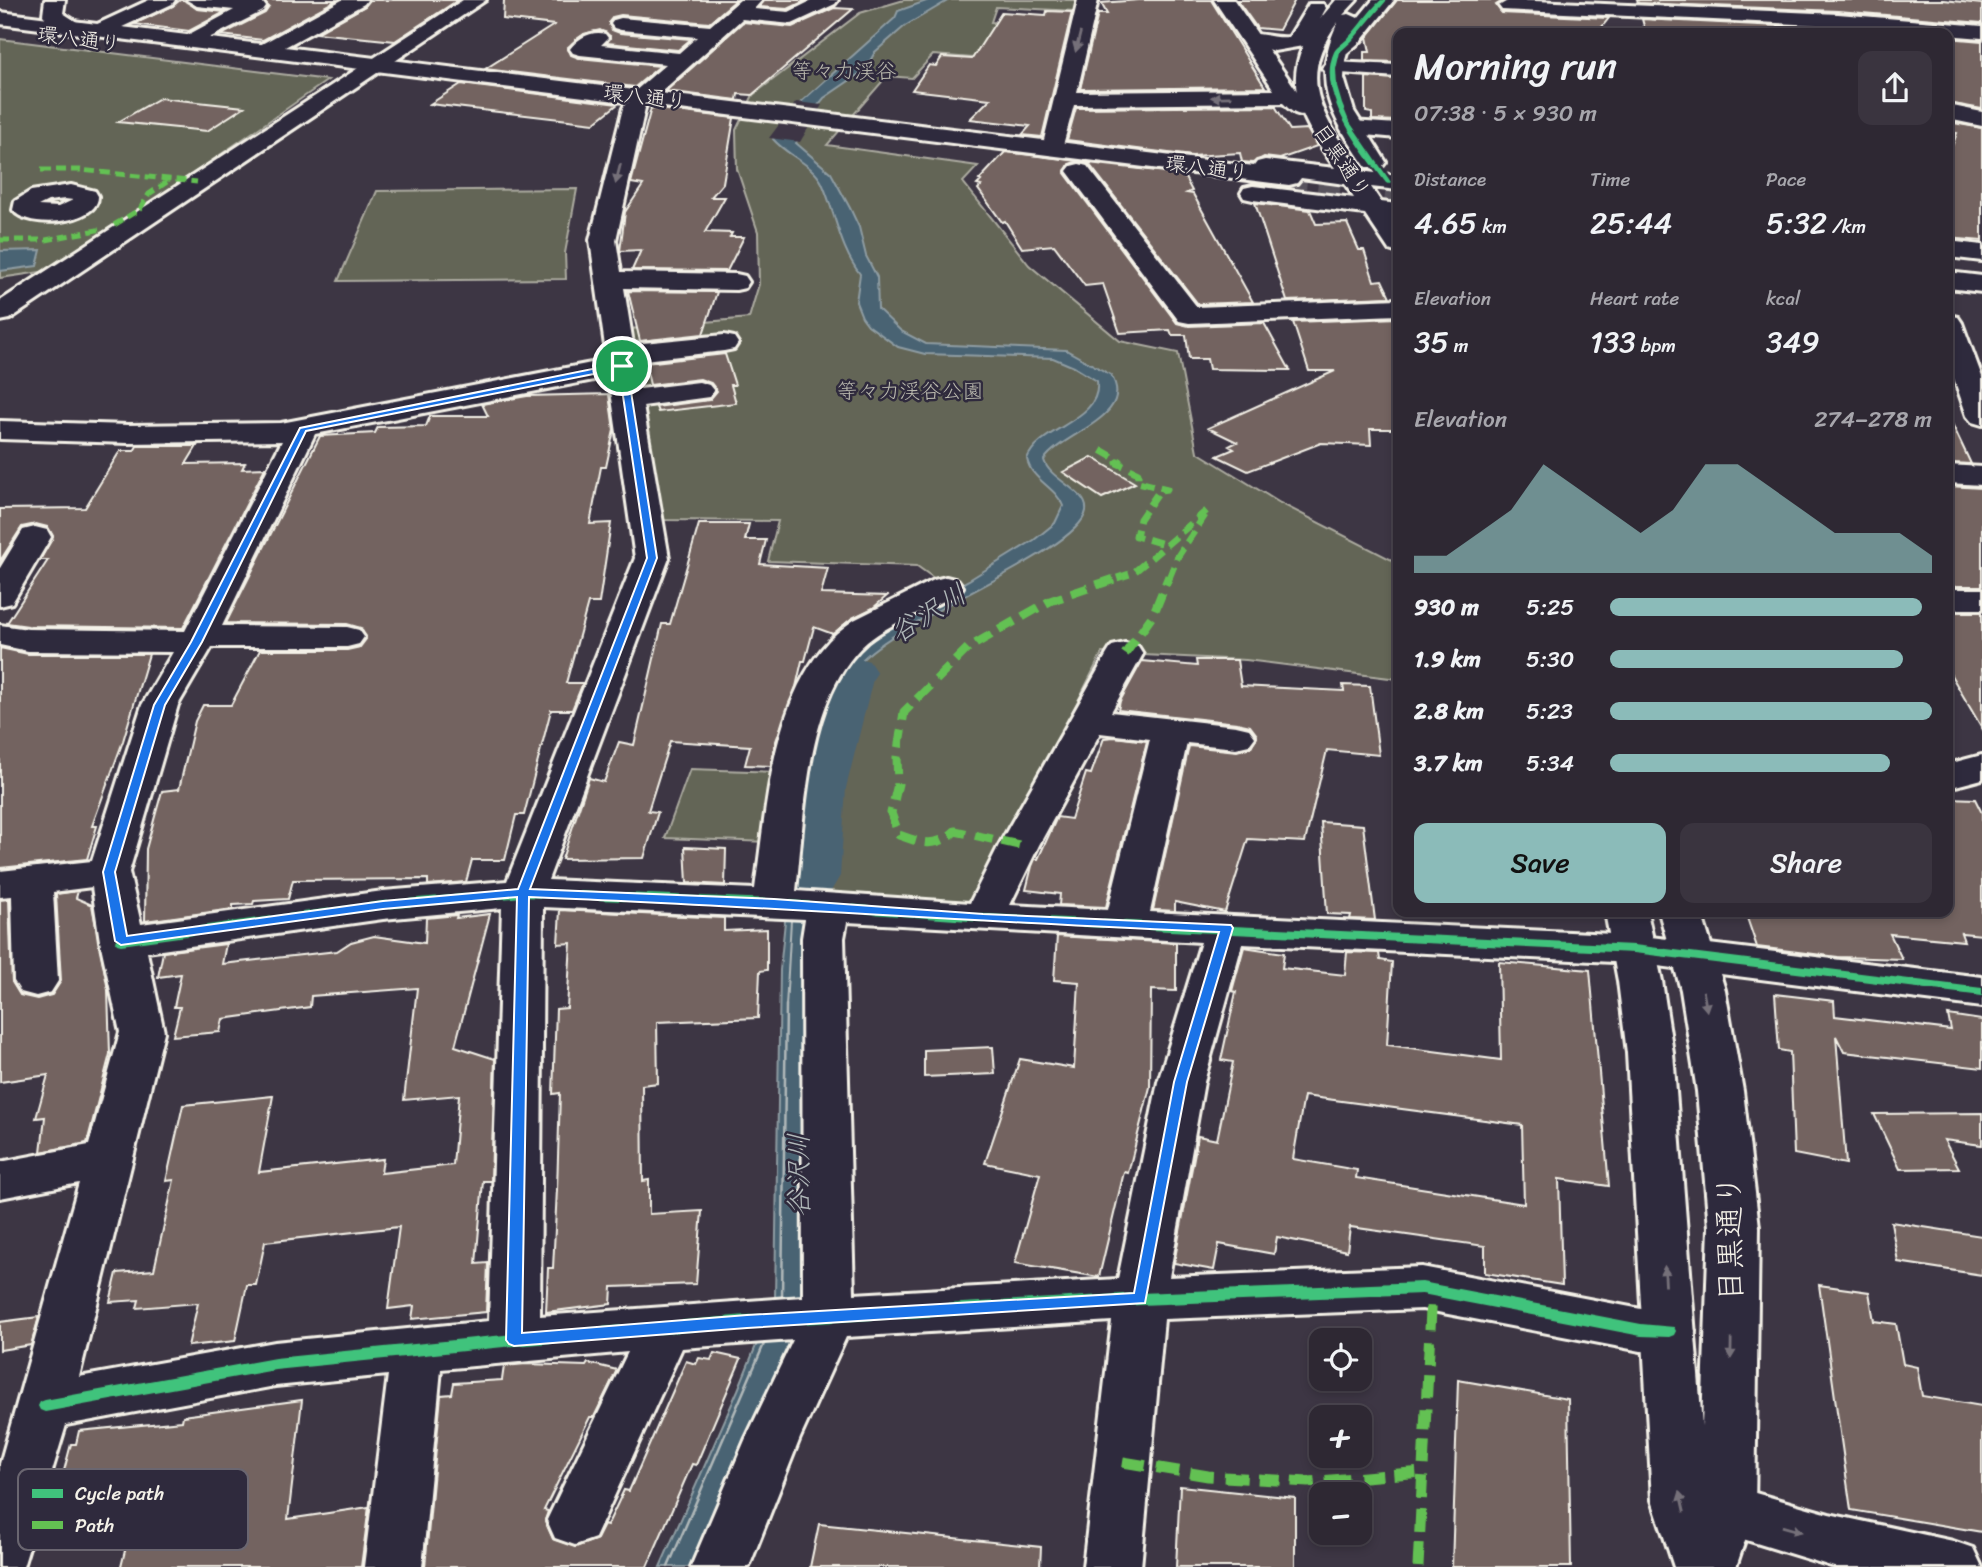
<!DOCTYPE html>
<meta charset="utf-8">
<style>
body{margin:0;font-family:Sriracha,"Klee One",sans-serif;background:#3a343f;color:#f1f3f6;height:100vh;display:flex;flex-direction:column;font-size:26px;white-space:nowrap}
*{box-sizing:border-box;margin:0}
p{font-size:23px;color:#a7a6ac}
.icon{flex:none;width:38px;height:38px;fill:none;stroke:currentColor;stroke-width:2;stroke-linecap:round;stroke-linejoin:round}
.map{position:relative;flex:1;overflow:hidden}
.sheet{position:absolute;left:1393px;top:28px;width:560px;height:889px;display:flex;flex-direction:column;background:#2e2833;border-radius:14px;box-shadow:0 4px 10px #0003,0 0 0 2px #49444e}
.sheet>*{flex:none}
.fabs{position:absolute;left:1309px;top:1328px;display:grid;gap:14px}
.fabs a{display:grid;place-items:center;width:63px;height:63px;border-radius:14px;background:#2e2833;box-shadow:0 4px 10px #0003,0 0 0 2px #49444e;font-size:35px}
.pin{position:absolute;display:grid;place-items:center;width:60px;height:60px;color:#fff;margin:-30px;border:4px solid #fff;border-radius:50%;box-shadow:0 2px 7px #0007}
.round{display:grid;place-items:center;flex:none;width:74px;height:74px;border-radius:14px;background:#3a343f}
.summary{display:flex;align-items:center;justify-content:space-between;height:119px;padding:0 21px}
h1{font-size:38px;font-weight:600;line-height:52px}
.metrics{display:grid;grid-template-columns:repeat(3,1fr);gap:10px;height:119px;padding:7px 21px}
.metrics div{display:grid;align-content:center}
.metrics b{font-size:30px;font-weight:600}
.metrics small{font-size:19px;font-weight:400}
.metrics p{font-size:19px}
.chart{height:196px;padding:14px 21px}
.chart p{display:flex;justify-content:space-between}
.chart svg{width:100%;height:126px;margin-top:7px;fill:#8bbbb9;opacity:.7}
.primary-button{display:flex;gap:14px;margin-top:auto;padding:14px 21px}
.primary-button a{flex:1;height:80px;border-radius:14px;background:#8bbbb9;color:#111;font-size:28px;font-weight:600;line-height:80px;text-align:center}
.primary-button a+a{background:#3a343f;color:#f1f3f6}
ul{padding:0 21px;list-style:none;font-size:23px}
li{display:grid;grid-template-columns:112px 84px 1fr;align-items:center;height:52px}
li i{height:18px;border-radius:9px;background:#8bbbb9}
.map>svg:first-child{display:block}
</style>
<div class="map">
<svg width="1982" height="1567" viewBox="0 0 1982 1567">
<rect width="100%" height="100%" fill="#3d3644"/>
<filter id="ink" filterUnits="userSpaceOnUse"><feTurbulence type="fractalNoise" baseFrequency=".0143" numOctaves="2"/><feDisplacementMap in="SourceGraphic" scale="14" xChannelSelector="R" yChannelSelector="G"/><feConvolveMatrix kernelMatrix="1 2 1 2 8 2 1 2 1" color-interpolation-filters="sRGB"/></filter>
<g filter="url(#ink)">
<path fill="#636557" stroke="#acaba0" stroke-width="2" d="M904 0H1078L1075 11 996 7 991 22 1024 23 988 40 973 58 933 55 912 78 887 76 827 145 978 166 963 182 1029 265 1120 341 1178 353 1197 452 1280 503 1398 563V679L1246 660 1102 653 975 906 789 894 839 667 952 591 917 566 768 561 778 521 663 520 630 329 749 318 759 284 758 232 737 169 736 130 753 95 860 13Z
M0 39 328 80 54 270 0 278Z
M577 189 565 253 566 279 338 281 377 191Z
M690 769 777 772 768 842 665 838Z"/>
<path fill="#4a6373" stroke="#8e9ca2" stroke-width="2" d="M929 0H949L905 26 875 52 865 70 824 98 815 109 796 143 831 173 850 208 859 227 866 256 877 277 878 309 901 331 926 344 1066 350 1111 375C1137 417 1063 432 1044 460 1049 480 1089 491 1086 511 1079 553 888 621 855 668 846 680 843 699 838 713 830 735 821 757 815 779 807 810 814 853 817 885L811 1305 702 1567H660L738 1390 775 1299 780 970 800 775 831 674 881 627 969 580 1034 540 1055 523 1063 506C1056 487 1031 480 1027 459 1039 426 1102 422 1097 381L1074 367 1053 358 925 354 898 347 868 325 862 317 856 302 860 274C840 249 835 212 822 183 813 164 786 155 773 139L801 102 895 18 898 11Z
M41 250 37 266 0 271V251Z"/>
<path fill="#3d3644" d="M796 102 822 105 800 142 769 138Z"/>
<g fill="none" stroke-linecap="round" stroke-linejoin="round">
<path stroke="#b0b8b9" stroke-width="2" d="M786 1007 791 920"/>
<path stroke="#b0b8b9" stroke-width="2.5" d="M782 1297 786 1005
M668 1567 764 1344"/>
<path fill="#4a6373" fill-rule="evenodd" d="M848 655 869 661 877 673 873 679 846 788 840 876 831 891 807 898 783 891 774 876 782 788 815 679 827 661Z"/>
</g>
<path fill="#736460" stroke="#f4f1e8" stroke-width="2" fill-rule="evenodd" d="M180 0H185L197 9 225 12 189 31 134 24 173 6Z
M261 0H337L263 40 221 35 265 13 269 7Z
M370 0H458L395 41 317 33 365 6Z
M504 0H736L709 23 621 15 613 17 609 22 612 30 620 33 691 39 678 50 607 43 610 36 600 30 584 34 568 47 571 55 579 58 660 66 635 87 485 69 554 25 503 19Z
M765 0H807L788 9 759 7Z
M1139 0H1211L1265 87 1080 89 1098 14H1107L1101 3Z
M1237 0H1295L1279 30 1257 28Z
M1397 0H1504L1496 5 1502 13 1609 18 1597 33H1398V62L1364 61V52H1370L1367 37Z
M1637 0H1943L1982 4V23L1838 11 1638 3Z
M834 8 853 9 752 95 738 94 737 100 666 91 743 22 792 27Z
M1047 11 1072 12 1042 137 1022 135 1030 126 970 119 990 99 912 90 929 65 936 66 942 57 972 59 1002 12 1046 15Z
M1642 19 1838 29 1893 33H1646Z
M1948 38 1982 41V109L1948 103Z
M1366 77 1398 79V121L1372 120V113L1366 112Z
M461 84 618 104 594 123 430 104Z
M160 98 244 107 207 131 118 122Z
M1275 106 1290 130 1307 129 1317 146 1280 159 1264 157 1253 163 1242 162 1240 153 1192 156 1067 140 1076 108Z
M651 108 734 118 723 183 711 197H725L705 232 732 233 730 237H744L727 271 632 270 641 250 620 251 625 212 643 185 631 183Z
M1948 122 1982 128V241L1948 238V157L1957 133 1948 132Z
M1005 152 1079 161 1069 164 1065 173 1177 323 1189 326 1264 323 1290 370 1209 369 1207 359H1189L1186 335H1172L1170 330 1120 333 1103 284 1085 286 1054 245 1022 248 1005 221 1002 222 978 189 981 186 977 185 981 181 979 180Z
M1080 162 1183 174 1192 191 1187 193 1193 194 1253 302 1198 304 1089 164Z
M1255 203 1310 210 1316 224 1347 223 1359 250H1364L1374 281 1382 280 1390 297 1287 301Z
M628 291 717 292 703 334 640 341Z
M1398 318V429H1370L1371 445 1321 443 1248 471 1217 456 1234 449 1229 446 1237 442 1208 428 1335 371H1309L1293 322Z
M725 354 735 385H731L736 403 658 412 656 407 709 400 717 391 711 383 700 379 650 385 645 363Z
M609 394 614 430 606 467H601L590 524 611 523 599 603H588L566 683H583L572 710H551L524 815H516L505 860H472L466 882 428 885V879L293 880 288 899 254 901 253 904 233 905V909L145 921 146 849 162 791 179 789 195 721 203 705H231L260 650H347L360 647 366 639 361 628 347 624 226 623 320 436 375 433 378 427 426 426 430 416H488L482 404 527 396Z
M1948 415 1971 464 1948 463Z
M137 446H197L186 464 245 463 242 469 265 468 183 628 28 626 7 623 48 560H40L53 536 48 527 36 524 22 527 0 561V509L85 508 120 451H134Z
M1092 457 1135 483 1102 498 1063 472Z
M1948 486 1982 488V586H1948Z
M699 524H749L745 540H766L760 564 828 568 821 594 887 596 873 608 852 618 833 634 814 627 805 661H802L796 687 776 741 771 766 745 765 750 746 670 741 648 811 658 812 644 858 562 859 589 778 604 782 619 742 634 745 662 624H670Z
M1948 612H1982V728L1948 670Z
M0 648 28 654H149L123 741 92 826H97L87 859 0 868Z
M1196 660H1237L1241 686 1344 691 1343 685 1370 686 1379 755 1327 750 1305 842 1248 839 1225 912 1175 902V911L1153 910 1189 746 1237 751 1251 747 1257 735 1250 726 1237 723 1118 710 1120 701 1142 661 1197 666Z
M1114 737 1147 741 1106 907 1059 905 1060 894 1026 890 1032 866 1035 859H1038L1057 817 1071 819 1086 773 1091 774 1104 738Z
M1948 798 1975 799 1982 813V935L1961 933 1964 941 1890 934 1902 959 1838 957 1757 947 1745 912H1948Z
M1321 822 1363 825 1375 920 1350 919 1351 915 1327 914Z
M685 847 726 849 725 885 687 883Z
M78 891 76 898 92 905 108 990 110 1054 87 1143 41 1152 45 1117 36 1118 48 1075 0 1082V900L9 899 12 982 20 995 37 999 52 995 61 981 56 894Z
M560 910 724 918V931L767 929V970L760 971 758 1018 657 1022 658 1083 642 1085 643 1181 649 1180V1214L702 1211 696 1284 612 1287 611 1304 546 1312 548 1268H553L557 1189 560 1093 553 1094 556 1009 567 1008 571 943 558 944Z
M490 914 455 1046 495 1059 491 1181H483L476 1264 488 1263 486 1312 412 1319 414 1306 388 1309 399 1227 265 1242 256 1285H247L235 1341 188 1346 198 1303 137 1308 139 1300 110 1302 117 1273 154 1270 174 1180 166 1181 183 1105 273 1096 259 1172 383 1159 381 1173 453 1165 459 1095 404 1100 417 988 311 996 310 1007 223 1019 220 1032 173 1036 180 1007H174L181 974 158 977 163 952 226 944 222 964 337 951 351 942 374 936 425 943 426 918 457 915 456 918Z
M1057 936 1176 943V991L1151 990 1150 1087 1128 1173 1124 1172 1099 1277 1015 1263 1040 1174 985 1163 1020 1059 1074 1068 1079 982 1054 980Z
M1244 947 1284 953 1282 968 1345 975 1347 952 1379 953 1380 960 1392 962 1387 1045 1501 1060 1499 962 1590 970 1609 1186 1559 1179 1562 1285 1485 1273V1246L1350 1227 1347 1251 1277 1237 1274 1254 1219 1244 1214 1270 1174 1263 1198 1136 1217 1140 1233 1062 1221 1060 1236 992 1232 991ZM1304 1096 1522 1125 1524 1204 1356 1178 1357 1170 1293 1159Z
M1775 994 1834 1001 1835 1016 1951 1030 1948 1015 1982 1020V1068L1844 1052 1836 1036 1846 1164 1794 1154 1790 1052 1779 1050Z
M993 1047 995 1074 924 1077V1050Z
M1982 1113V1145L1944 1140 1959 1168 1900 1169 1874 1114Z
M1891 1222 1982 1236V1275L1898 1262Z
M1819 1285 1869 1292 1874 1321 1896 1324 1903 1364 1917 1367 1922 1396 1982 1406V1532L1851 1510Z
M39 1317 31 1345 0 1350V1322Z
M714 1353 741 1359 696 1465 692 1464 647 1567H425L441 1395 452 1394 454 1383 502 1380 504 1366 526 1364 586 1366 588 1363 617 1370 594 1417H590L544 1510 548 1511 545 1521 553 1539 576 1547 597 1539 604 1525 607 1526 624 1490 629 1491 686 1361 696 1364 699 1358 711 1360Z
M1458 1380 1568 1399 1571 1567H1452Z
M302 1400 288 1519 369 1507 361 1567H121L143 1477 60 1486 71 1444H76L79 1431 182 1421 183 1416Z
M1180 1486 1295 1498V1567H1176Z
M819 1524 1041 1547 1040 1567H810Z"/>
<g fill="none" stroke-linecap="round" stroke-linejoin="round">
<path stroke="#58525d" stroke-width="23" stroke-dasharray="23 11" stroke-linecap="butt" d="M1283 188 1398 202"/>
<g stroke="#f4f1e8" stroke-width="6">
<path id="minor" d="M149 0H175L172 4 107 34H93L90 30 93 26Z
M187 0H247L263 3 266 7 263 11 191 47 184 45 181 41 184 37 234 10 197 6Z
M342 0H367L364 4 272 54H258L255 50 258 46Z
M463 0H486L10 319 0 321V301Z
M740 0H762L754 9 789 12 813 0H838L835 4 792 24 742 19 650 102 642 104 645 108 616 240 621 272 736 274 745 276 749 282 745 288 736 290 624 288 633 344 724 335 734 337 738 343 734 349 724 351 635 361 640 389 699 382 709 385 714 391 709 397 643 406 669 558 548 880 755 889C768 801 772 674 854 620L934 580 946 577 958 580 963 587 958 594C929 609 893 621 867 642 805 696 805 814 796 891L970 903 999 845 1107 654 1112 646 1125 643 1138 646 1143 654 1111 712 1236 726 1249 729 1255 737 1249 745 1236 748 1187 743 1150 912 1634 935 1982 977V1007L1634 963 1242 944 1204 1082 1169 1277 1422 1267 1641 1309 1669 1310 1687 1316 1695 1331 1687 1346 1669 1352 1641 1351 1422 1309 1164 1319 1141 1567H1083L1112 1321 846 1337 800 1438 749 1567H691L746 1438 793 1340 682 1348 595 1538 575 1545 555 1538 547 1520 628 1352 441 1369 422 1567H364L388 1375 275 1386 66 1425 23 1567H0V1464L79 1183 0 1198V1162L89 1145 120 1032 100 941 92 887 53 892 58 981 51 992 36 996 21 992 14 981 12 896 0 897V871L92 861 142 705 173 652 28 651 0 645V625L28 629 185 631 282 441 128 443 0 439V421L128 425 281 423 607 360 590 240 623 108 626 103 634 101 631 97 634 92 666 64 580 55 573 53 570 49C577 39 592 30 605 34L608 38 601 45 679 53 697 37 621 30 614 28 611 24 614 20 621 18 710 26ZM609 377 635 558 507 881 383 891 141 924 129 872 178 705 212 647H347L359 644 364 637 359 630 347 627 222 626 315 434ZM1100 733 1150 739 1108 910 1010 905 1039 845ZM543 907 805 919 802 938 803 1297 540 1316ZM502 908 489 1321 275 1342 79 1377 164 1032 147 952 383 919ZM847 922 1201 942 1158 1082 1118 1279 854 1294 844 938Z
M1078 0H1098L1077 92 1274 90 1214 0H1234L1297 91 1313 109 1310 114C1297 117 1292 112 1283 103L1074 105 1063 145H1047L1044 140Z
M1509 0 1838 14 1982 26V38L1838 26 1502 10 1499 6Z
M1333 62 1398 65V77L1326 72 1322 68 1326 64Z
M1948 105 1982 112V126L1948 119Z
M1351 121 1398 124V138L1343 133 1340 128 1343 123Z
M1079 164 1087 166 1197 307 1398 299V315L1189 323 1179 321 1067 171 1071 166Z
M71 185 95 191 98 196C99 224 27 230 13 210L15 201 31 191ZM65 199 73 200 58 207 38 206 48 201Z
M1948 315 1958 317 1962 323 1982 377V425L1972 422 1967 416 1948 361Z
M1948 465 1982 467V485L1948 483Z
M35 527 47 530 51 537 12 603 0 606V568L23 530Z
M1948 589H1982V609H1948Z
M1982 755V779L1948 788V764Z
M1727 1485 1829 1514 1953 1541 1973 1548 1982 1567H1834L1707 1528 1699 1510 1707 1492Z"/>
</g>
<g stroke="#f4f1e8" stroke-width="6">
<path id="major" d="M1336 0H1357L1343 15 1349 14 1358 18 1373 0H1394L1361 41 1347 53 1345 60 1344 78 1354 111 1386 162 1382 167H1366C1331 116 1310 82 1338 22 1293 81 1326 120 1360 171L1398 176V190L1371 187 1381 202 1398 204V218H1392L1398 227V253L1389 250 1365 214 1253 200 1244 198 1241 193 1244 188 1253 186 1354 198 1345 184 1301 178 1297 183 1289 185 0 24V12L1254 166 1257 162 1265 160 1335 168C1309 129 1283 95 1303 46L1274 51 1244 43 1241 39 1244 35C1258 31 1273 39 1289 37L1309 4H1323L1326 8 1320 19Z
M1948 241 1982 245V261L1948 257Z
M1948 272 1982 276V292L1948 288Z
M1605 912H1647L1662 981 1673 1053 1702 1426 1709 1227 1697 1091 1681 990 1659 912H1701L1725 990 1743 1091 1759 1227 1755 1510 1736 1567H1674L1652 1500 1627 1053 1618 981Z"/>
</g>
<g stroke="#f4f1e8" stroke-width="6">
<path id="highway" d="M45 0H65L63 13 83 26 80 30C67 33 51 25 43 15Z"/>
</g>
<use href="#minor" fill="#2f2a3d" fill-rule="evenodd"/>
<use href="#major" fill="#2f2a3d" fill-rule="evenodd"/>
<use href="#highway" fill="#2f2a3d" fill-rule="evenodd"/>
<path stroke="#63c152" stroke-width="5" stroke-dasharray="10 5" stroke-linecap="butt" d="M41 170H80L197 182
M114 225 140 209 149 194 167 182
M0 240H46L102 229"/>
<path stroke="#63c152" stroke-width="7" stroke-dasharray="13 7" stroke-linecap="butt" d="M1101 450 1120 461 1117 463 1138 473V482L1167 489 1160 490 1140 519 1136 536 1164 544
M1117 578 1133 573 1211 507
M1169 578 1178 556 1205 515"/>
<path stroke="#63c152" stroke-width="9" stroke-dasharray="18 9" stroke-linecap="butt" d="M1125 654 1153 615 1169 576
M1019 845 955 831C936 849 921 843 899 835L891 813 898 784 897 757 904 712 968 648 1050 601 1123 576"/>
<path stroke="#63c152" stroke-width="11" stroke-dasharray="23 11" stroke-linecap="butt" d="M1123 1462 1208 1476 1308 1482 1423 1472
M1418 1567 1432 1290"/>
<g stroke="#2f2a3d" stroke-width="5">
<path id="cycleway" d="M1381 0H1387L1352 41 1340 52 1336 69 1337 87 1342 104 1349 121 1391 182 1388 184 1386 183C1363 152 1315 94 1334 52 1336 47 1345 42 1349 37 1360 25 1369 11 1381 0Z
M523 889 774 899 983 914 1634 945 1982 988V996L1634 953 983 922 774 907 523 897 383 909 121 945 117 944 115 941 117 938 121 937 383 901Z
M1422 1282 1641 1324 1674 1327 1676 1331 1674 1335 1669 1337 1641 1336 1422 1294 1140 1305 747 1327 514 1346 275 1370 45 1412 40 1410 38 1406 40 1402 45 1400 275 1358 514 1334 747 1315 1140 1293Z"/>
</g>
<use href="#cycleway" fill="#40c37c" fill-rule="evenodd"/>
</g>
<defs><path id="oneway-solid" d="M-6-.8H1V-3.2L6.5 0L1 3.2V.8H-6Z" transform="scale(1.75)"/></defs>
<g fill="#747079">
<use href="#oneway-solid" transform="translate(1078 42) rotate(104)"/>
<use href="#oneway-solid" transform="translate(1221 97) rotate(179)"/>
<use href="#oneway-solid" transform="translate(618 174) rotate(104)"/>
<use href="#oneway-solid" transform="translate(1705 1001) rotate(80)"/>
<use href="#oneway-solid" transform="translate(1665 1276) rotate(-93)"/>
<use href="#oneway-solid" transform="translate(1731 1349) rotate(91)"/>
<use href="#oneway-solid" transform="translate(1682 1502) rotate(-103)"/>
<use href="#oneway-solid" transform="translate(1792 1529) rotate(16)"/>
</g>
</g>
<path fill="#1a73e8" stroke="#fff" stroke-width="2" fill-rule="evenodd" d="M622 363 627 366 657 558 530 889 774 899 983 914 1231 925 1233 928 1187 1082 1145 1303 747 1328 514 1346 509 1344 506 1340 517 897 383 909 121 945 115 941 103 872 154 705 191 642 300 428ZM619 369 647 558 518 889 383 901 127 936 115 872 165 705 202 642 306 431ZM529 897C759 906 989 923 1219 932L1174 1082 1134 1293 747 1315 522 1333Z"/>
<g text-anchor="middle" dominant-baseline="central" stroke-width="5" stroke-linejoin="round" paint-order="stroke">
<g font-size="21" fill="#f4f1e8" stroke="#2f2a3d">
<text transform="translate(79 39) rotate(7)">環八通り</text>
<text transform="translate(645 97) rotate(7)">環八通り</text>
<text transform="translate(1342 161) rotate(56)">目黒通り</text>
<text transform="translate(1207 168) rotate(7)">環八通り</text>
</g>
<g font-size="21" fill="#bab9ae" stroke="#2f2a3d">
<text x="844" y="71">等々力渓谷</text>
<text x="910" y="391">等々力渓谷公園</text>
</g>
<g font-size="28" font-style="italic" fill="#b0b8b9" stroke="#2f2a3d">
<text transform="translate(928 613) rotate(-32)">谷沢川</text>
<text transform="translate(798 1175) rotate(-90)">谷沢川</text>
</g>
<g font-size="32" fill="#f4f1e8" stroke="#2f2a3d">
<text transform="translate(1730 1238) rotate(-91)">目黒通り</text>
</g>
</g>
<rect x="18" y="1469" width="230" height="81" rx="10" fill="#2f2a3d" stroke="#6a6670" stroke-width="2"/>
<rect x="32" y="1489" width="31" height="9" fill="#40c37c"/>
<rect x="32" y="1521" width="31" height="8" fill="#63c152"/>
<g font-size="19" fill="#f4f1e8">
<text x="75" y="1500">Cycle path</text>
<text x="75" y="1532">Path</text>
</g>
</svg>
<div class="fabs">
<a><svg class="icon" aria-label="locate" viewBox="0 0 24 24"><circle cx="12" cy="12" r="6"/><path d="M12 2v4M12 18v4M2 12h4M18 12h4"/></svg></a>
<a>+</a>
<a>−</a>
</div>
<div class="pin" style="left:622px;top:366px;background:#1e9e55"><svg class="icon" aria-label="arrive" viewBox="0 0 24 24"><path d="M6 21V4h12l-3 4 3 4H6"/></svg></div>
<section class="sheet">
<div class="summary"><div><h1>Morning run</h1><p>07:38 · 5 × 930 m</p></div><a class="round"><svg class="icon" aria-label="share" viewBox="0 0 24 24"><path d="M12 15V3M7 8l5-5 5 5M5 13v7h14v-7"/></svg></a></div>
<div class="metrics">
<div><p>Distance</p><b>4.65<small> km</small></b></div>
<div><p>Time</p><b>25:44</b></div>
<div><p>Pace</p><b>5:32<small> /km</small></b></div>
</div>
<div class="metrics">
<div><p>Elevation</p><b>35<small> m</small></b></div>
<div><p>Heart rate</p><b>133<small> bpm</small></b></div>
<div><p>kcal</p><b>349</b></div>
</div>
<div class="chart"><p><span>Elevation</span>274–278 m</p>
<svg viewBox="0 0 160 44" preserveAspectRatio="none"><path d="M0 44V38L10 38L20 30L30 22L40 6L50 14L60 22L70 30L80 22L90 6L100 6L110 14L120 22L130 30L140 30L150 30L160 38V44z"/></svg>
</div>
<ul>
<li><b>930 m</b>5:25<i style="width:97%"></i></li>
<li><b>1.9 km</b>5:30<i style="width:91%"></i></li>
<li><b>2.8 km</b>5:23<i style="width:100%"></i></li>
<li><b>3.7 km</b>5:34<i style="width:87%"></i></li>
</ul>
<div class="primary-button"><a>Save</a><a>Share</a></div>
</section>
</div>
